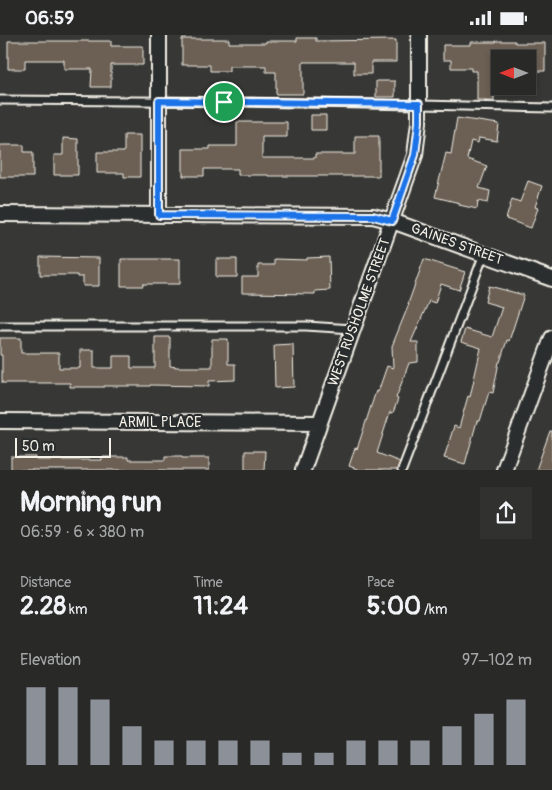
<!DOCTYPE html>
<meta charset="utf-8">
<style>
body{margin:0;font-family:Pangolin,sans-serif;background:#313130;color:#f1f3f6;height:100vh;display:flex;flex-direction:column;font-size:19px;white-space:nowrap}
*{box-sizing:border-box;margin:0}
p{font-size:16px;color:#a5a6a8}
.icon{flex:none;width:28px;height:28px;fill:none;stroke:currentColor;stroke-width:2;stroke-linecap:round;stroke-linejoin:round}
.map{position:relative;height:435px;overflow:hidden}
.details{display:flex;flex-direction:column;background:#292928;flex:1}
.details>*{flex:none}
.needle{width:32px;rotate:270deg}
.buttons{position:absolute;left:491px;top:15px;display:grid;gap:10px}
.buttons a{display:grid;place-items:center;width:45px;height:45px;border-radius:0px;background:#292928;box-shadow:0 2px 8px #0003,0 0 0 1px #454545;font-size:25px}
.scale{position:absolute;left:15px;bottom:12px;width:96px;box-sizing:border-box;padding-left:5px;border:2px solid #f4f1e8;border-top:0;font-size:14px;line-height:18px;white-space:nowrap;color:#f4f1e8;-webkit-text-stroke:4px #2a2d2e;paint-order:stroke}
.pin{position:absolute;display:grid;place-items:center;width:42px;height:42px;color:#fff;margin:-21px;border:2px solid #fff;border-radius:50%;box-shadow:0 1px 5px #0007}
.round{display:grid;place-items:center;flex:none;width:52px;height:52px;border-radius:0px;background:#313130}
.head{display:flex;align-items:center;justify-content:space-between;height:85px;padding:0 20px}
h1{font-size:28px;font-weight:700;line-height:38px}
.stats{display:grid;grid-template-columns:repeat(3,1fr);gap:8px;height:85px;padding:5px 20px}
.stats div{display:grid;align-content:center}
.stats b{font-size:25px;font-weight:700}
.stats small{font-size:14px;font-weight:400}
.stats p{font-size:14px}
.chart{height:140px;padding:10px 20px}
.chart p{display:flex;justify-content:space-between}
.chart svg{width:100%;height:90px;margin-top:5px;stroke:#8c9099;stroke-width:6}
.status{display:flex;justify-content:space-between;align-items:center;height:35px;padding:0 25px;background:#292928;direction:ltr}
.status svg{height:14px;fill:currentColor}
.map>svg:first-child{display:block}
</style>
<div class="status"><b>06:59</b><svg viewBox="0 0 49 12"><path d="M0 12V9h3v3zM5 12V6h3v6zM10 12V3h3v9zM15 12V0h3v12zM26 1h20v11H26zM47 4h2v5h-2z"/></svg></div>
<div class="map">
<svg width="552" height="435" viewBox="0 0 552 435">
<rect width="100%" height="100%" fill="#373735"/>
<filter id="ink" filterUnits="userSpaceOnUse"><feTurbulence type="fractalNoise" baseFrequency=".02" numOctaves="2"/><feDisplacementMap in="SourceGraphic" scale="10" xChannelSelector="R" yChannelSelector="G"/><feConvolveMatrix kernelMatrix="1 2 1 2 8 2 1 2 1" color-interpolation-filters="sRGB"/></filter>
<g filter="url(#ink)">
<path fill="#6c5f53" stroke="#f4f1e8" d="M297 3H316V6L396 5V27H371V39H354V27H303V59H276V37H266V31H229V36H210V30H182V4H229V8H266V6H297Z
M8 6H111V11H143V30H111V52H91L92 34H64V25H25V34H8Z
M496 6H515V8H545V36H528V24H500V37H494V65H477V36H471V33H451V25H443V10H471V7H496Z
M376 46H395V62H376Z
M311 80H326V95H311Z
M457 83 499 89 497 106 479 103 478 108 471 106 467 124 487 131 479 153 490 156 488 168 478 166 477 174 459 170 460 168 435 162 446 118 451 119Z
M237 87H287V102H262V123H315V119H355V101H379V141H268V140H238V134H204V141H183V114H210V111H237Z
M124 100H140V142H124V138H97V117H124Z
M63 103 78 104V140H54V120H63Z
M0 110H24V117H33V142H0Z
M528 146 542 151 535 172 538 173 531 193 506 184 512 164 520 167Z
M40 222 99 223V251H83V242H77V240H40Z
M329 222 330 255 315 256V259L242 258V242H258V230H274V224L307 225V223Z
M121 224H180V249H143V251H121Z
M216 224H237V242H216Z
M424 224 465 237 459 255 441 249 435 268 429 266 411 307H418V327L409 328 396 363 398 364 393 378 390 377 377 418 400 427 397 435H360L349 431 355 413 357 414 376 356 378 357 387 331 393 333 392 311 409 269H408Z
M489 251 524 260 509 306 507 305 500 327H499L493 358 489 357 480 386H477L465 429 444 423 454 391 459 393 468 361 470 362 481 313 461 307 465 294 492 302 502 272 485 267Z
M155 302H170V331L177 332H212V304H228V329H235V345L209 346V351L150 350V351H104V352H70V348H2V320H0V303H21V318H59V333H80V315H94V333H113V321H131V333H155Z
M293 309 294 352 275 353 274 310Z
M550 396H552V435H536Z
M245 416H265L264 435H245Z
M165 421H182V423H209V435H11V422H36V425H102V422H128V425H165Z"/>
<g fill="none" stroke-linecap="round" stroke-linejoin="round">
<g stroke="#f4f1e8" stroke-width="11">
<path id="service" d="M0 65C184 66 368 68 552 73
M0 291H306L353 294
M402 435 484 219"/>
</g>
<g stroke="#f4f1e8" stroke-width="18">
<path id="minor" d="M0 179 373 181 392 186 552 244
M159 180V0
M0 386 320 388
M303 435 415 120 419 87V0
M504 435 552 303"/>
</g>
<use href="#service" stroke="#2a2d2e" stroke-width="7"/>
<use href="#minor" stroke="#2a2d2e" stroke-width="14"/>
</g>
</g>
<g fill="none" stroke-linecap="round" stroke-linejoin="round" filter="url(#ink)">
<g stroke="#fff" stroke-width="10">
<path id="route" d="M159 66 419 69V87L415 120 392 186 373 181 159 180Z"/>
</g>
<use href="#route" stroke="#1a73e8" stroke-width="6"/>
</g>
<g text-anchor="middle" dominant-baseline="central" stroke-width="4" stroke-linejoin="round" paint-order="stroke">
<g font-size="14" fill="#f4f1e8" stroke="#2a2d2e">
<text transform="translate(457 209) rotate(20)">GAINES STREET</text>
<text transform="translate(359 277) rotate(-70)">WEST RUSHOLME STREET</text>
<text x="160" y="387">ARMIL PLACE</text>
</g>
</g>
</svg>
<div class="buttons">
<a><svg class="needle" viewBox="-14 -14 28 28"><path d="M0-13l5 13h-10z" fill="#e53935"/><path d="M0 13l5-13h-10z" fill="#a5a6a8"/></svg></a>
</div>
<div class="scale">50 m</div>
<div class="pin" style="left:224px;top:67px;background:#1e9e55"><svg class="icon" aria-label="arrive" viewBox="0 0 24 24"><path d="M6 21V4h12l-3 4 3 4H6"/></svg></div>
</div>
<section class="details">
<div class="head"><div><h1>Morning run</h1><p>06:59 · 6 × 380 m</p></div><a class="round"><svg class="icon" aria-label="share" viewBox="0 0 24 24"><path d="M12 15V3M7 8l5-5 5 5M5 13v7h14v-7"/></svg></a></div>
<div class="stats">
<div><p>Distance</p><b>2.28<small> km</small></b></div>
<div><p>Time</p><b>11:24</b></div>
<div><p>Pace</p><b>5:00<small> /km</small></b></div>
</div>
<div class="chart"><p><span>Elevation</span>97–102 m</p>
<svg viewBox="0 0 160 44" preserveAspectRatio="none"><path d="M5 44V6M15 44V6M25 44V12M35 44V25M45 44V32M55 44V32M65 44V32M75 44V32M85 44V38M95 44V38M105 44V32M115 44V32M125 44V32M135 44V25M145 44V19M155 44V12"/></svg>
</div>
</section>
